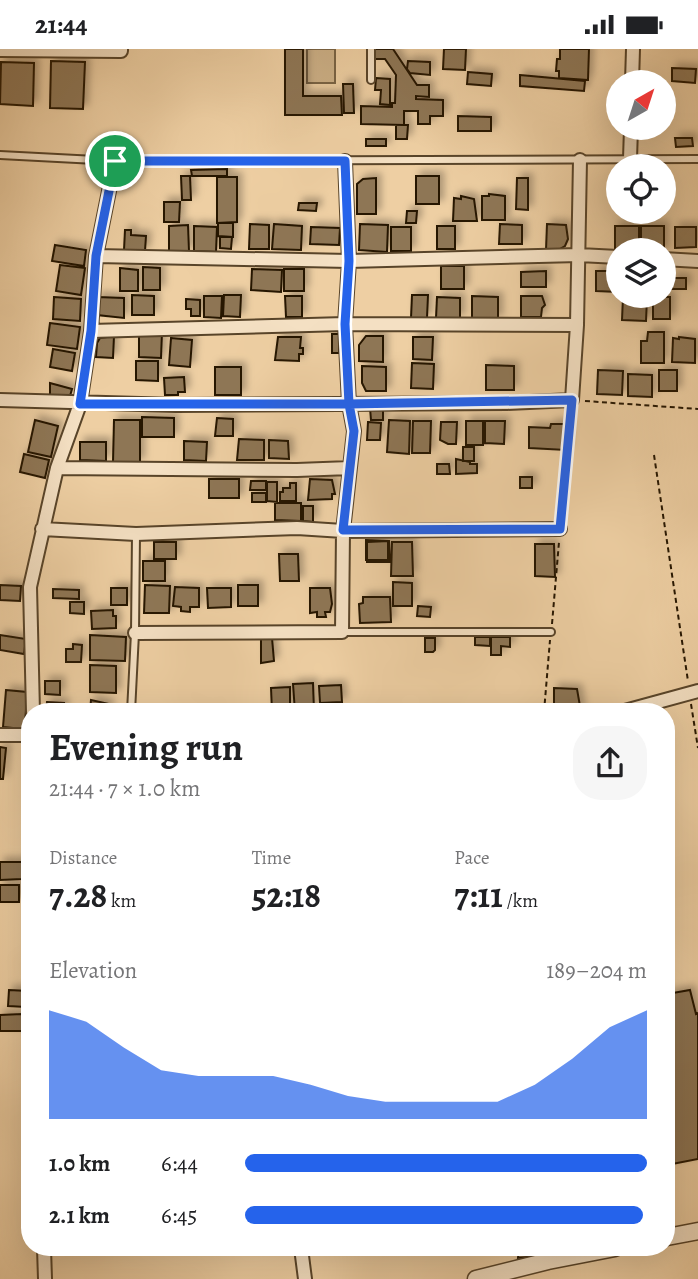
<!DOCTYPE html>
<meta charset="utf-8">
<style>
body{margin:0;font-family:Alegreya,serif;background:#f6f6f6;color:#202124;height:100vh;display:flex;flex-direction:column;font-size:26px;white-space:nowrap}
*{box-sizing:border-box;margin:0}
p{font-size:23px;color:#757577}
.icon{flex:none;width:38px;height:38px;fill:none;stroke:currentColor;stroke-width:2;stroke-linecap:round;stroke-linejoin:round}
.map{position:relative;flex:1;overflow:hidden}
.details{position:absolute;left:21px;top:654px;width:654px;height:553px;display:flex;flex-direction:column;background:#fff;border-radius:28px;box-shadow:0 7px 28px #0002}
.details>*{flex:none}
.needle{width:46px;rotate:39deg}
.fabs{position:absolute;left:606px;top:21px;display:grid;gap:14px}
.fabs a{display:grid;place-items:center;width:70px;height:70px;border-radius:50%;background:#fff;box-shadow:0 7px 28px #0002;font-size:35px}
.pin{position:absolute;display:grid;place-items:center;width:60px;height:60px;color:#fff;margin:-30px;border:4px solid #fff;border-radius:50%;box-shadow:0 2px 7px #0007}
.round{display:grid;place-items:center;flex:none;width:74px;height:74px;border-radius:28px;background:#f6f6f6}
.overview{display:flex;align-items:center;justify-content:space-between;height:119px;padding:0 28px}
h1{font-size:38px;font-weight:700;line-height:52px}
.stats{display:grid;grid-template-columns:repeat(3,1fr);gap:10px;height:119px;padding:7px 28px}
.stats div{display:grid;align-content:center}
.stats b{font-size:35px;font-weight:700}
.stats small{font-size:19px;font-weight:400}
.stats p{font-size:19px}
.chart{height:196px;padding:14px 28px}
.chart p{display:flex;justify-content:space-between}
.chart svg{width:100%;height:126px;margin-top:7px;fill:#2563eb;opacity:.7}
ul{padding:0 28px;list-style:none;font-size:23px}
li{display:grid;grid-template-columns:112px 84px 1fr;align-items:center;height:52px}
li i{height:18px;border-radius:9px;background:#2563eb}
.status{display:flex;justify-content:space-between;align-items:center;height:49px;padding:0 35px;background:#fff;direction:ltr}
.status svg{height:19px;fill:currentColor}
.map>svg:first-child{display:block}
</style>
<div class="status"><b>21:44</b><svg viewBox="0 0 49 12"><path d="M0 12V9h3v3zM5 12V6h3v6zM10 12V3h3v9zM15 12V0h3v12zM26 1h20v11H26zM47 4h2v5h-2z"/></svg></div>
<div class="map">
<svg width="698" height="1230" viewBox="0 0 698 1230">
<defs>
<filter id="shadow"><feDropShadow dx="4.5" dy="-4.5" stdDeviation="3.5" flood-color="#0004"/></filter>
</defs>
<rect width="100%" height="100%" fill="#eecfa3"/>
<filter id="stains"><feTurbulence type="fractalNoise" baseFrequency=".00286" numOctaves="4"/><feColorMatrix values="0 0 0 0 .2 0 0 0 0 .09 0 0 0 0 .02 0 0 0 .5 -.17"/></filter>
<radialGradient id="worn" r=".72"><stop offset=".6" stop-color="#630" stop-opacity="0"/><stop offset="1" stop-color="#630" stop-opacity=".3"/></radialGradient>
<path fill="#ccb087" stroke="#796344" stroke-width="2" d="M307 0H335V34H307Z"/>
<path fill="#8e7655" stroke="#261600" stroke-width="2" filter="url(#shadow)" d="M285 0H303V47H341L342 66H285Z
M375 0H393L417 36H429V48L416 47V50L443 51V67H430V75H418V62H404V76L361 75V57L392 58V54H395L396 26 385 10H375Z
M444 0H466L465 21 443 20Z
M560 0H589L588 31 559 29V22H556L557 10H560Z
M51 12 85 13 83 60 50 59Z
M408 12 430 13V26L410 24 407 20Z
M1 13 34 14 33 57 0 55Z
M672 19 696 20 695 34 672 32Z
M468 23 492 25 491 37 467 35Z
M520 26 585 32 584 42 520 37Z
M376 29 390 30V56L380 55 381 41H375Z
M343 35H353L354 64H344Z
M458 67 491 68V82H458Z
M396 76H408L407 90H396Z
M675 89H692L693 97 676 98Z
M366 90H386V97H366Z
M227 120V127H192L191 121Z
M181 127H190L191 151H182Z
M416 127H439V155H416Z
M217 128H237V173L217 174Z
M376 129V165H357V135L363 130Z
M517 129H528V161L516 160Z
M489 145 505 147V171H482V147H489Z
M461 147 474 150 477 172H453L454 149 461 150Z
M164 153H180L179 173H164Z
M299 154H317L316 162 298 161Z
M407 162H417L416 174H406Z
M218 174H233V188L218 187Z
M250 175 269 176V200H249Z
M274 175 302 177 301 201 272 200Z
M360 175 388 176 387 203 359 201Z
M500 175 522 176V195H499Z
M547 175 566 176 568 190 565 197 558 201H546Z
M188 176 189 202 169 203V177Z
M194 177 217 178 216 203 194 202Z
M437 177H455V200H437Z
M615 177H639V201H615Z
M641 177H664V203L641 201Z
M311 178 340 179 339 196 310 195Z
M391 178H411V202H391Z
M675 178H696V198L675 199Z
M125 181H131V186L146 187 145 202 124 201Z
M220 188H232L231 200 220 199Z
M55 196 86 201 84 217 52 212Z
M60 216 85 219 81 246 56 242Z
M441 217H464V240H441Z
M143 218 160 219V241H143Z
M120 219 138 221V242H120Z
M252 220 282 221 281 243 251 241Z
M284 220H304V242H284Z
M546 222V238H521V223Z
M596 222H618V243L596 242Z
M672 229H686V240H672Z
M132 246 154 247V266H132Z
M224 246H241L240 268 223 267Z
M412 246H428L427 269H411Z
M204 247H222L221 269 204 268Z
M285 247H302V268H286Z
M472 247 498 248V270H472Z
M521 247H542L545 256 542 259 541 268H521Z
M54 248 81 250 80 272 53 270Z
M97 248 124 249V269L97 266Z
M437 248 460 249V269H436Z
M623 248 647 249 646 272 622 271Z
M653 248H670V270H653Z
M186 250 200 251V267H191V260H186Z
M50 274 80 278 77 300 47 296Z
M139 283H162L161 309 139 308Z
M648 283H664V314H641V292H647Z
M332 285H339V304H332Z
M114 287 113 309 96 308 97 294 100 289Z
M366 287H383V313L359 312V296Z
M278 288H301L300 299H303V305H299V312L275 311Z
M413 288H433L432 311 413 310Z
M679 288 695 290V314L672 313 673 289 679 290Z
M171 289 192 291 190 318 169 316Z
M53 300 75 304 72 322 50 318Z
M136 312H158V332L136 331Z
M412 314 434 315 433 340 411 339Z
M486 316 514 317V341H486Z
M362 317 386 318V342H366L362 334Z
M215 318H241V346H215Z
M598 321 623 322 622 346 597 345Z
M659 321H677V342H659Z
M628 325 652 326V348L628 347Z
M184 328 185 343H178V346H165L164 329Z
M50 334 72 340 70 347H50Z
M370 359H383V371H371Z
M142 368 174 369V388H142Z
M217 369 233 370V387H215Z
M35 371 58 377 51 408 28 403Z
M114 371H140V413H113Z
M389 371 410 372 409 405 387 403Z
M413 372H431L430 404H412Z
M466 372H483V396H466Z
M485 372H505L504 395 485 394Z
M368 373 381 374 380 391H367Z
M441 373H457L456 395H448L440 391Z
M551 375H567L566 401 529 399V378L550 379Z
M239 390 264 391V411H237Z
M269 391 288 392 289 410 269 409Z
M184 392 207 393 206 412 184 411Z
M80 393H106V412L80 411Z
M463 398H474V412H463Z
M24 405 49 411 45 429 20 423Z
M456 410 470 413V415H477V424L456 425Z
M437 415H449L450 425H437Z
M520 428H532V439H520Z
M209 430H239V449H209Z
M310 430 332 431 335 445H332V450L308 451Z
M251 432H266V441H250Z
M267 433H277V453L267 452Z
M290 434H296V452H280V443H283V439H290Z
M252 444H266V453H252Z
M275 454H301V472L275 471Z
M303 457H313V473L303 472Z
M366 491 388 492V511H366Z
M389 492 390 513H367V493Z
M154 493H176V510H154Z
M392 493H412L413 527H391Z
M535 495H554L555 528 535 527Z
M279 505H298L299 532H280Z
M143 512H165V532H143Z
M393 533 412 534V557H393Z
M0 536 21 537 20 552 0 551Z
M145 536 170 537 169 564H144Z
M238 536H258V557H238Z
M175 538 199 539V558H190V563L181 562V558L173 557Z
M111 539H127V556H111Z
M207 539H231V558L208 559Z
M310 539H330L332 555 330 563H325L326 568H317V563L310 564Z
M53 540 79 541V550L53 549Z
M363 548H390L391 573 360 574 359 555 363 554Z
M70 553H84V565L70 564Z
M418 557 431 558 430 568 417 567Z
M113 561V567H116V579L92 580 91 562Z
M0 586 26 590 24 605 0 601Z
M90 586 126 588 125 612 90 611Z
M475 588H490V597L475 596Z
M491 588H510V598L501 597V606H491Z
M261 589H272L274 612 261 614Z
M425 589H435V601L433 603H425Z
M73 595 82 596 81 613H66V600H73Z
M90 616 116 617V644L90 643Z
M45 632H60V646L45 645Z
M313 634 314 662 295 663 293 635Z
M341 636 342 653 320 654 319 637Z
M290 638V663H272L271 639Z
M554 639 577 640 581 663H554Z
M6 641 27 643 25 677H23V680L3 678Z
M91 651 109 655 108 663H90Z
M47 653 64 654 63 663H46Z
M0 698 6 699 3 730H0Z
M0 813H22V830L0 831Z
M0 836H19V853H0Z
M9 941 28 942 26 958 8 957Z
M690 941 696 965 698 964V1110L667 1116V971L672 970 667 945Z
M22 965V982H0V966Z
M519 1199H577V1204L518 1209Z"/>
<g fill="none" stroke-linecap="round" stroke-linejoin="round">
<g stroke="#584429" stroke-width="10">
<path id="service" d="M371 0V31
M0 106 115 112 698 110
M342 583H551
M131 663 135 584 136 485"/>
</g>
<g stroke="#584429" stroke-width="16">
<path id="minor" d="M0 1 121 2V0
M632 33 633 0
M630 110 631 79
M96 207 349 212 579 206 618 208
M663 210 698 212
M91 282 96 207 115 112
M0 351 176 356 507 354 572 351 577 276 580 111
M57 419 297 421 350 419
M42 480 136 485 297 479 343 482 560 480
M135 584 342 583 343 482 354 382 349 355 345 275 349 212 345 112
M33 663 30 538 57 419 80 355 91 282 345 275 577 276
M621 663 698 642
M0 686H30
M44 1199 45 1230
M301 1199 305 1230"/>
</g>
<g stroke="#584429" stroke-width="19">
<path id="tertiary" d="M667 1188 698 1182
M476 1230 548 1212 615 1199"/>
</g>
<path stroke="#261600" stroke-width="2" stroke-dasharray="5 3.5" stroke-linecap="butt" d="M585 352 698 360
M654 406 688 632
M561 467 571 365
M552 575 559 493
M691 655 698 699
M544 663 550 591"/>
<use href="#service" stroke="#f4e0c3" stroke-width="6"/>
<use href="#minor" stroke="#f4e0c3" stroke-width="12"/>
<use href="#tertiary" stroke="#f4e0c3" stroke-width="16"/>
</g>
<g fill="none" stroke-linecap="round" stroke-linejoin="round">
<g stroke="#fff" stroke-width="14">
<path id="route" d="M115 112 96 207 91 282 80 355H349L354 382 343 481 560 480 572 351 349 355 345 275 349 212 345 112H115"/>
</g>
<use href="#route" stroke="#2563eb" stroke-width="9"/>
</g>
<rect width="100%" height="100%" filter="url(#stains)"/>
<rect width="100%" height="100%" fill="url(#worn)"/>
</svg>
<div class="fabs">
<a><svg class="needle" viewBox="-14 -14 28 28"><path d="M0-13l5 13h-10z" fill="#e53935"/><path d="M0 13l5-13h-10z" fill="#757577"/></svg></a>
<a><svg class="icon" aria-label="locate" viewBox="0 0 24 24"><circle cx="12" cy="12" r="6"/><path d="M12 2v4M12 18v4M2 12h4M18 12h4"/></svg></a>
<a><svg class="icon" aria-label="layers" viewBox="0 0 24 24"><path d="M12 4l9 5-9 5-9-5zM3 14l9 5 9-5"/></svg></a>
</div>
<div class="pin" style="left:115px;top:112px;background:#1e9e55"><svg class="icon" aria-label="arrive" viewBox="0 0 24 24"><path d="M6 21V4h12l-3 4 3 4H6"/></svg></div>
<section class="details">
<div class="overview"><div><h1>Evening run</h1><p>21:44 · 7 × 1.0 km</p></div><a class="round"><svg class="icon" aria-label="share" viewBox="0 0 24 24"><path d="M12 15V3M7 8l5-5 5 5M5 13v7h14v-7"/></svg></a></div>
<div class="stats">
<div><p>Distance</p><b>7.28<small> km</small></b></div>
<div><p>Time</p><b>52:18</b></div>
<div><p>Pace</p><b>7:11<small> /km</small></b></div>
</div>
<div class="chart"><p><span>Elevation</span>189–204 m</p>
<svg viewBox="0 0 160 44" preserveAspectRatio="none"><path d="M0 44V6L10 10L20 19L30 27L40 29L50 29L60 29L70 32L80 36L90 38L100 38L110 38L120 38L130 32L140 23L150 12L160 6V44z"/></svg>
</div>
<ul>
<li><b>1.0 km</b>6:44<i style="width:100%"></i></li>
<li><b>2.1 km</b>6:45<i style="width:99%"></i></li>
</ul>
</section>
</div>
